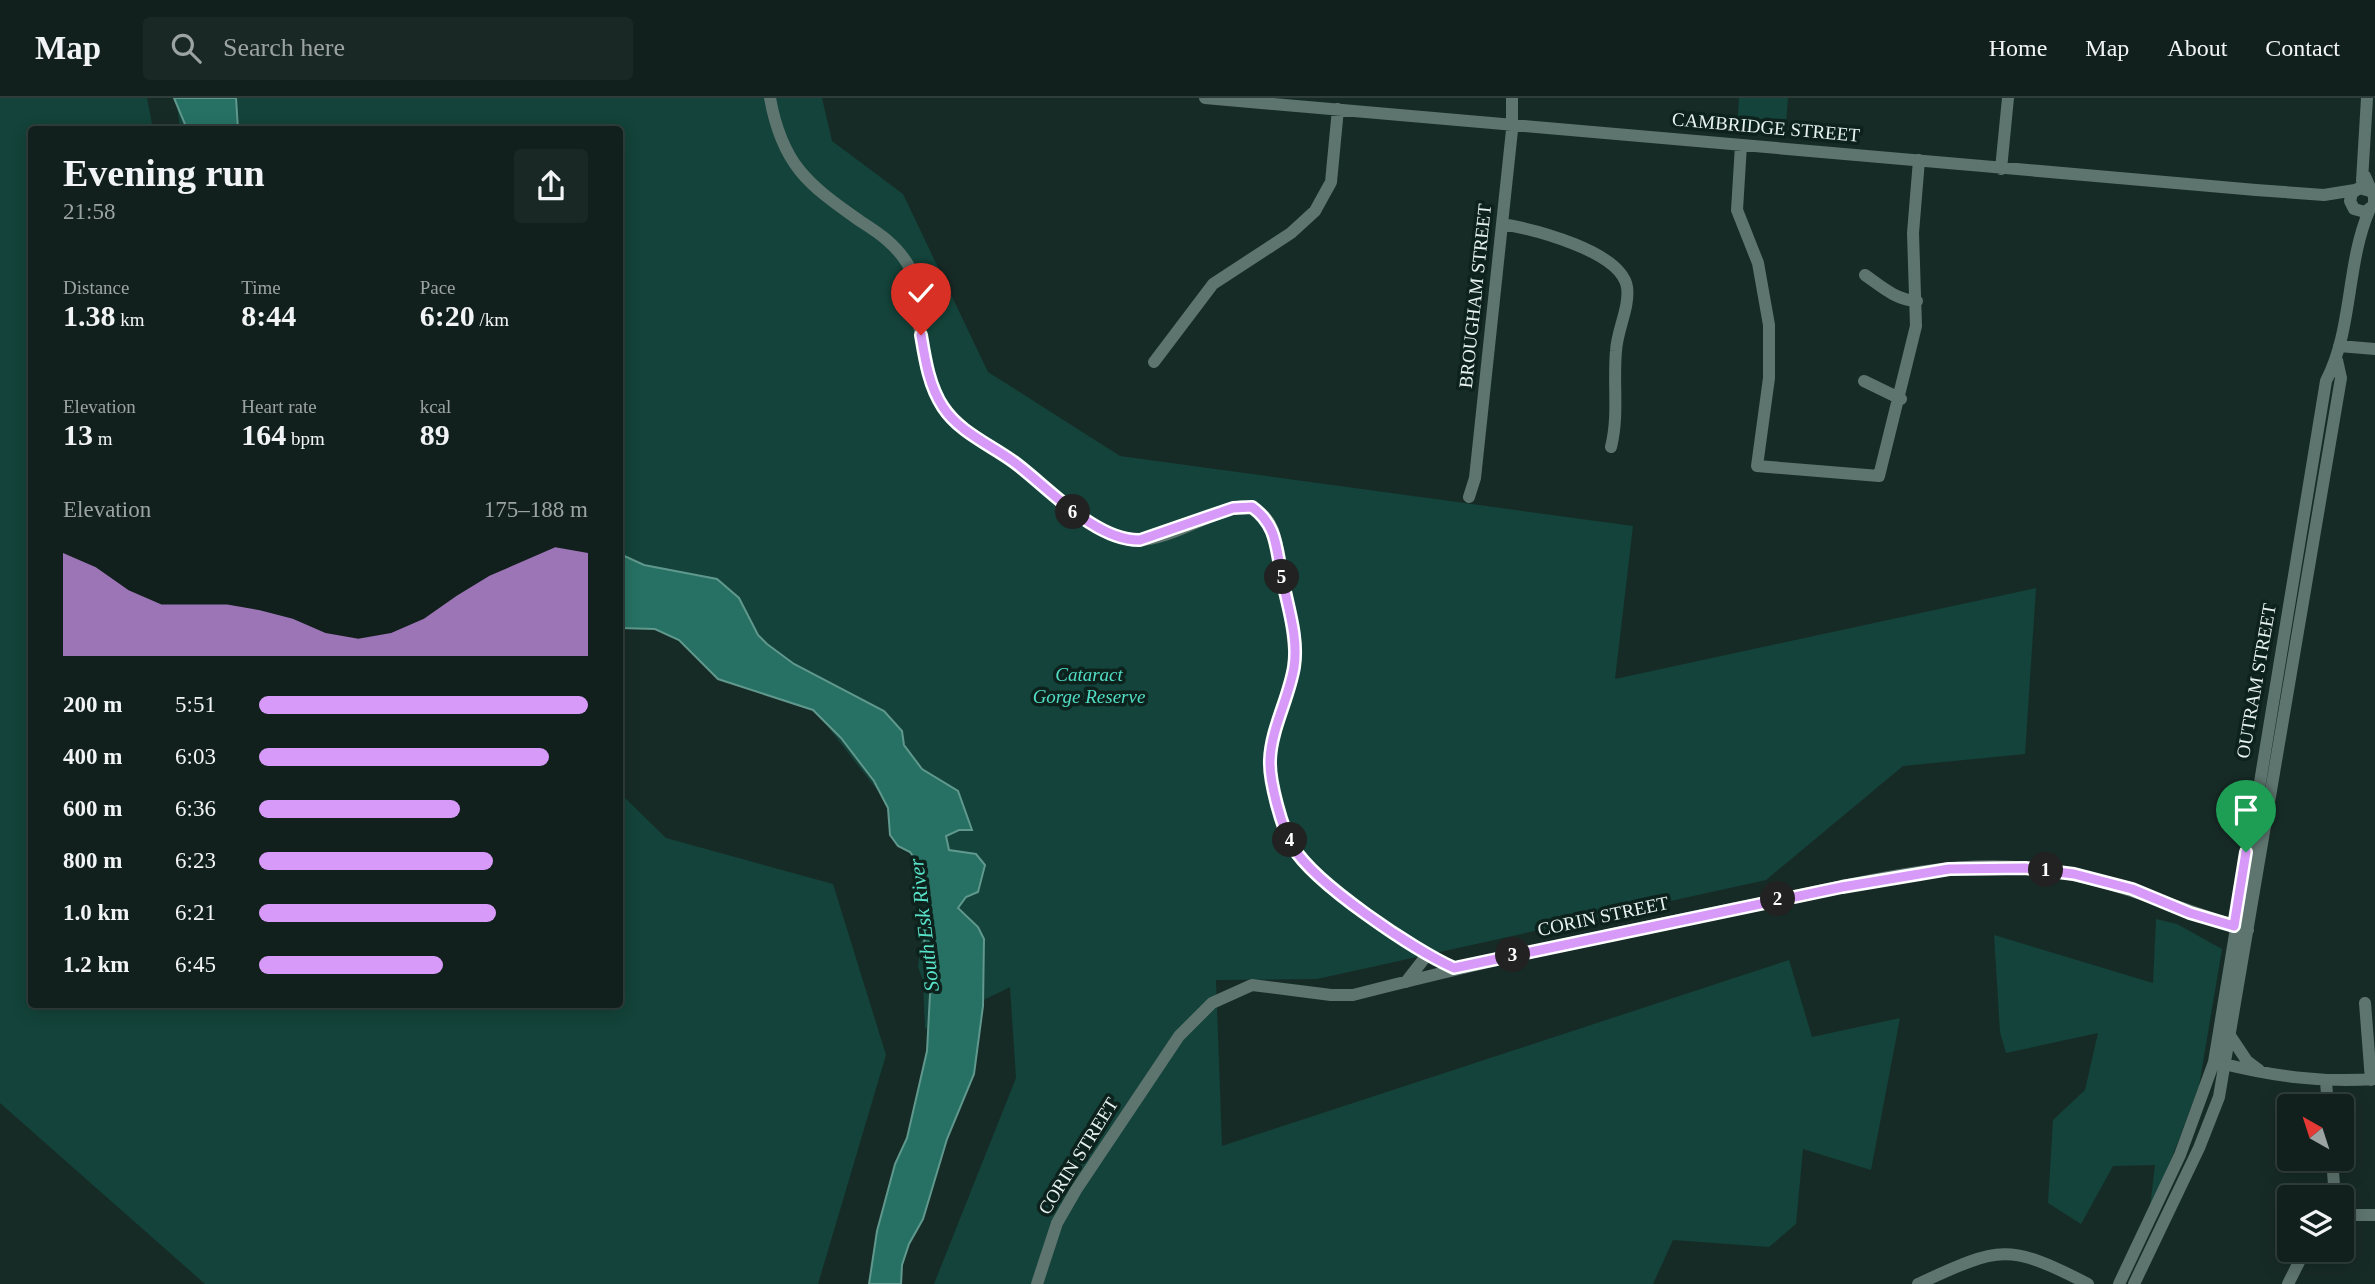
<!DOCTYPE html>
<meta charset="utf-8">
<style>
body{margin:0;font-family:"Times New Roman",serif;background:#1a2825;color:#f1f3f6;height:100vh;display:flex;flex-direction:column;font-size:26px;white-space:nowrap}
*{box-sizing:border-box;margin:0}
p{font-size:23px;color:#9ca3a3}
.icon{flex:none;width:38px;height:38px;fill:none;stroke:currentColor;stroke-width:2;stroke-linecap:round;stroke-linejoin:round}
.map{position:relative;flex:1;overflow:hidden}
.panel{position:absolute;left:28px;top:28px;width:595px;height:882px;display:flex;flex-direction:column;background:#11201c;border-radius:7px;box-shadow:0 4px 18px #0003,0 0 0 2px #303e3b}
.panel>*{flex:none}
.needle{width:46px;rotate:321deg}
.controls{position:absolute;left:2277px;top:996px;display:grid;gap:14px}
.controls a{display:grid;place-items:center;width:77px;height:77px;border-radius:7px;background:#11201c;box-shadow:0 4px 18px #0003,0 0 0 2px #303e3b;font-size:35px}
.pin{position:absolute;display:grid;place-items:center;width:60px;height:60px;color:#fff;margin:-72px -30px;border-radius:50% 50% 50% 0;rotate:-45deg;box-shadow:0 0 7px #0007}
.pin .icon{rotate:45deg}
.km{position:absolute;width:35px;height:35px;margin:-18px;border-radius:50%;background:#222;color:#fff;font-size:19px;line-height:35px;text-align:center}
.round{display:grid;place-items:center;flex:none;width:74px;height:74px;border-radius:7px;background:#1a2825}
.head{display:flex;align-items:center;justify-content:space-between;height:119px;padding:0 35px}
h1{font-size:38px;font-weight:600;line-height:52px}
.figures{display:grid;grid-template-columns:repeat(3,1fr);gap:10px;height:119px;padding:7px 35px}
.figures div{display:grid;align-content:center}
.figures b{font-size:30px;font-weight:600}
.figures small{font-size:19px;font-weight:400}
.figures p{font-size:19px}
.chart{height:196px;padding:14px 35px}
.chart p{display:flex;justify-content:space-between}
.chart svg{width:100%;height:126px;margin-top:7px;fill:#d89af8;opacity:.7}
ul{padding:0 35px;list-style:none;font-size:23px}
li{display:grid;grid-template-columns:112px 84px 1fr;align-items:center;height:52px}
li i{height:18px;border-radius:9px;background:#d89af8}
header{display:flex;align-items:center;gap:42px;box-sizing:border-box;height:98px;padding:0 35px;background:#11201c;border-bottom:2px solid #303e3b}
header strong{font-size:33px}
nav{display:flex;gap:38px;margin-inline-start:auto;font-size:24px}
.search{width:490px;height:63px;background:#1a2825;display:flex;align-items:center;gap:18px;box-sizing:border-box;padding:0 24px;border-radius:7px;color:#9ca3a3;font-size:26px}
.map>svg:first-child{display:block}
</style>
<header>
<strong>Map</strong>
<div class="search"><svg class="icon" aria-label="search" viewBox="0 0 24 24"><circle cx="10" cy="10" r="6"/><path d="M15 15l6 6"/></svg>Search here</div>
<nav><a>Home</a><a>Map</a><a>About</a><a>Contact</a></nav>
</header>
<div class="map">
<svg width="2375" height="1186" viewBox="0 0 2375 1186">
<rect width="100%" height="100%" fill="#172b26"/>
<path fill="#13433a" d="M0 0H147L153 31 32 32V906H620V695L666 740 833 786 886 957 818 1186H205L0 1005Z
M176 0H822L832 43 903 96 988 274 1120 358 1633 428 1615 581 2036 490 2025 656 1903 668 1766 782 1317 881 1216 882 1222 1048 1789 862 1812 939 1900 920 1871 1072 1803 1051 1796 1126 1769 1149 1673 1142 1653 1186H934L1016 980 1010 889 925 931 923 882 918 869 926 802 913 755 889 707 764 547 620 494V32L180 31Z
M1739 0H1788L1785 38 1737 34Z
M2156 821 2177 826 2222 851 2199 988 2170 1065 2150 1109 2155 1067 2113 1068 2081 1126 2048 1105 2053 1022 2085 992 2098 935 2006 955 2000 934 1994 837 2153 885Z"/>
<path fill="#267163" stroke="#60988d" stroke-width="2" d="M174 0H236L238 31H187Z
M620 456 644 467 717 481 739 500 758 537 767 546 794 566 884 613 902 633 904 647 922 671 958 693 972 732H959L946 738 949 752 976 756 985 767 978 794 966 799 958 810 978 829 984 841 983 908 974 976 947 1041 923 1121 909 1146 902 1167 901 1186H869L877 1133 895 1066 907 1040 927 953 930 896 923 862 927 806 918 765 910 754 898 748 890 737 888 710 874 683 841 640 813 612 718 581 679 542 655 531 620 530Z"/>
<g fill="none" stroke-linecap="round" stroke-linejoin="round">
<path stroke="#5e746e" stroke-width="12" d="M770 0C782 66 807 86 860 123 879 135 895 146 907 165 919 184 917 205 919 226 922 249 926 273 935 294 950 329 988 344 1017 366 1046 389 1097 442 1136 442 1168 443 1208 415 1242 408 1255 409 1265 416 1271 428 1279 442 1297 552 1294 569 1289 600 1271 632 1270 662 1269 682 1278 711 1284 730 1301 778 1407 850 1454 870
M1205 0 2256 92 2324 97 2355 92
M1741 47 1737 112 1758 165 1769 227V280L1757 368 1879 378 1916 228 1913 135 1919 62
M2001 71 2008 0
M2365 78 2374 99V107L2365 114 2354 111 2350 103 2352 95 2359 90 2370 93
M2362 83 2367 0
M1502 126C1533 131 1621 153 1627 189 1630 209 1617 232 1616 253 1613 286 1619 317 1611 349
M1865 177C1882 189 1896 202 1917 203
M2339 248 2375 251
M1154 264 1213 186 1291 135 1315 113 1331 84 1338 11
M1864 283 1901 301
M1469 399 1475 380 1512 32V0
M1406 884 1427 857
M2365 905 2371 982
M2231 939 2247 963 2259 972
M2220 965C2272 978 2321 985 2375 981
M2326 984 2328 1008
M2329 1099 2334 1087 2332 1060
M2342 1117H2375
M1037 1186 1057 1125 1076 1092 1179 938 1212 905 1252 887 1331 897H1353C1490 862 1628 832 1767 804 1851 787 1943 761 2029 770 2106 778 2175 810 2248 832
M1918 1186C1999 1149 2007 1144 2088 1186
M2119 1186 2180 1057 2214 964 2326 283C2353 231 2346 167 2369 113
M2134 1186 2199 1050 2219 999 2341 280 2337 262
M2288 1186 2305 1152"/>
</g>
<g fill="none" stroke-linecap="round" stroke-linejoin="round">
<g stroke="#fff" stroke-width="14">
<path id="route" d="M921 237C925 261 929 288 943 309 959 334 991 347 1014 364 1048 389 1095 443 1140 442L1233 410 1252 409C1276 426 1276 448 1281 474 1286 504 1299 538 1294 569 1289 600 1271 631 1270 662 1269 683 1282 731 1293 749 1315 786 1414 852 1454 870L1842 789 1949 771 2025 770 2074 776 2132 791 2190 815 2234 828 2246 754"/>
</g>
<use href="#route" stroke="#d89af8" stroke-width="9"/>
</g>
<g text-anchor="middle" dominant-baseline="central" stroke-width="7" stroke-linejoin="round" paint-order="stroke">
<g font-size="19" fill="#e7f3f0" stroke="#0d211d">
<text transform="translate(1766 29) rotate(5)">CAMBRIDGE STREET</text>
<text transform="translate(1475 198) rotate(-84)">BROUGHAM STREET</text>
<text transform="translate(2256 583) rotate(-80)">OUTRAM STREET</text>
<text transform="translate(1603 818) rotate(-12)">CORIN STREET</text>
<text transform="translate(1078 1058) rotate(-58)">CORIN STREET</text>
</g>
<g font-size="19" font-style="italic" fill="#52dec5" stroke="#0d211d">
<text x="1089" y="576">Cataract<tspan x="1089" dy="22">Gorge Reserve</tspan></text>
</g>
<g font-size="21" font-style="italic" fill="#59e3c9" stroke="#0d211d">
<text transform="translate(924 827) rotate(-97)">South Esk River</text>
</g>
</g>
</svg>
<div class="controls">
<a><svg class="needle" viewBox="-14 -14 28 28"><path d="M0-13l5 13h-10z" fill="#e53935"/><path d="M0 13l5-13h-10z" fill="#9ca3a3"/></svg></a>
<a><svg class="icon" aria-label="layers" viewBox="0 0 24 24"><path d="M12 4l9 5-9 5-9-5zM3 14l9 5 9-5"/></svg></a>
</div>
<div class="pin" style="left:2246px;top:754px;background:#1e9e55"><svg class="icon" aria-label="arrive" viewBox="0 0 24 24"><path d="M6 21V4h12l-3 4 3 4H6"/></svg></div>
<div class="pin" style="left:921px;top:237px;background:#d93025"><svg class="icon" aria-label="check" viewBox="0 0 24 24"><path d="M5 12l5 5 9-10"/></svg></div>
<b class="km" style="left:2046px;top:772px">1</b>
<b class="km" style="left:1778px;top:801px">2</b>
<b class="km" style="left:1513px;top:857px">3</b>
<b class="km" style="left:1290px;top:742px">4</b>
<b class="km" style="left:1282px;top:479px">5</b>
<b class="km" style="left:1073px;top:414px">6</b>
<section class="panel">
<div class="head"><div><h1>Evening run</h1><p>21:58</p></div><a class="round"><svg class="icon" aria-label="share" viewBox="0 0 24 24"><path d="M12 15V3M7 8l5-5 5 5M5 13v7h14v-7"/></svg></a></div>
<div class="figures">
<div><p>Distance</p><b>1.38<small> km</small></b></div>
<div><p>Time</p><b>8:44</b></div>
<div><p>Pace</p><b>6:20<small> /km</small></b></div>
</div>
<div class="figures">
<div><p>Elevation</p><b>13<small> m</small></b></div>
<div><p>Heart rate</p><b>164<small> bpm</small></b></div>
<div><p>kcal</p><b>89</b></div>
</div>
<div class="chart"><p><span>Elevation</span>175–188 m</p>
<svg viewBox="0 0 160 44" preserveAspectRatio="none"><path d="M0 44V8L10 13L20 21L30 26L40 26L50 26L60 28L70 31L80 36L90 38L100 36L110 31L120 23L130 16L140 11L150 6L160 8V44z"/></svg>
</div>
<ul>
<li><b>200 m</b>5:51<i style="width:100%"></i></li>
<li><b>400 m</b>6:03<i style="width:88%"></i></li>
<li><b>600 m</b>6:36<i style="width:61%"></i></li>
<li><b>800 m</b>6:23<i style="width:71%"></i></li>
<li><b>1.0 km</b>6:21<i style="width:72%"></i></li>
<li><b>1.2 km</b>6:45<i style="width:56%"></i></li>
</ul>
</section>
</div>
